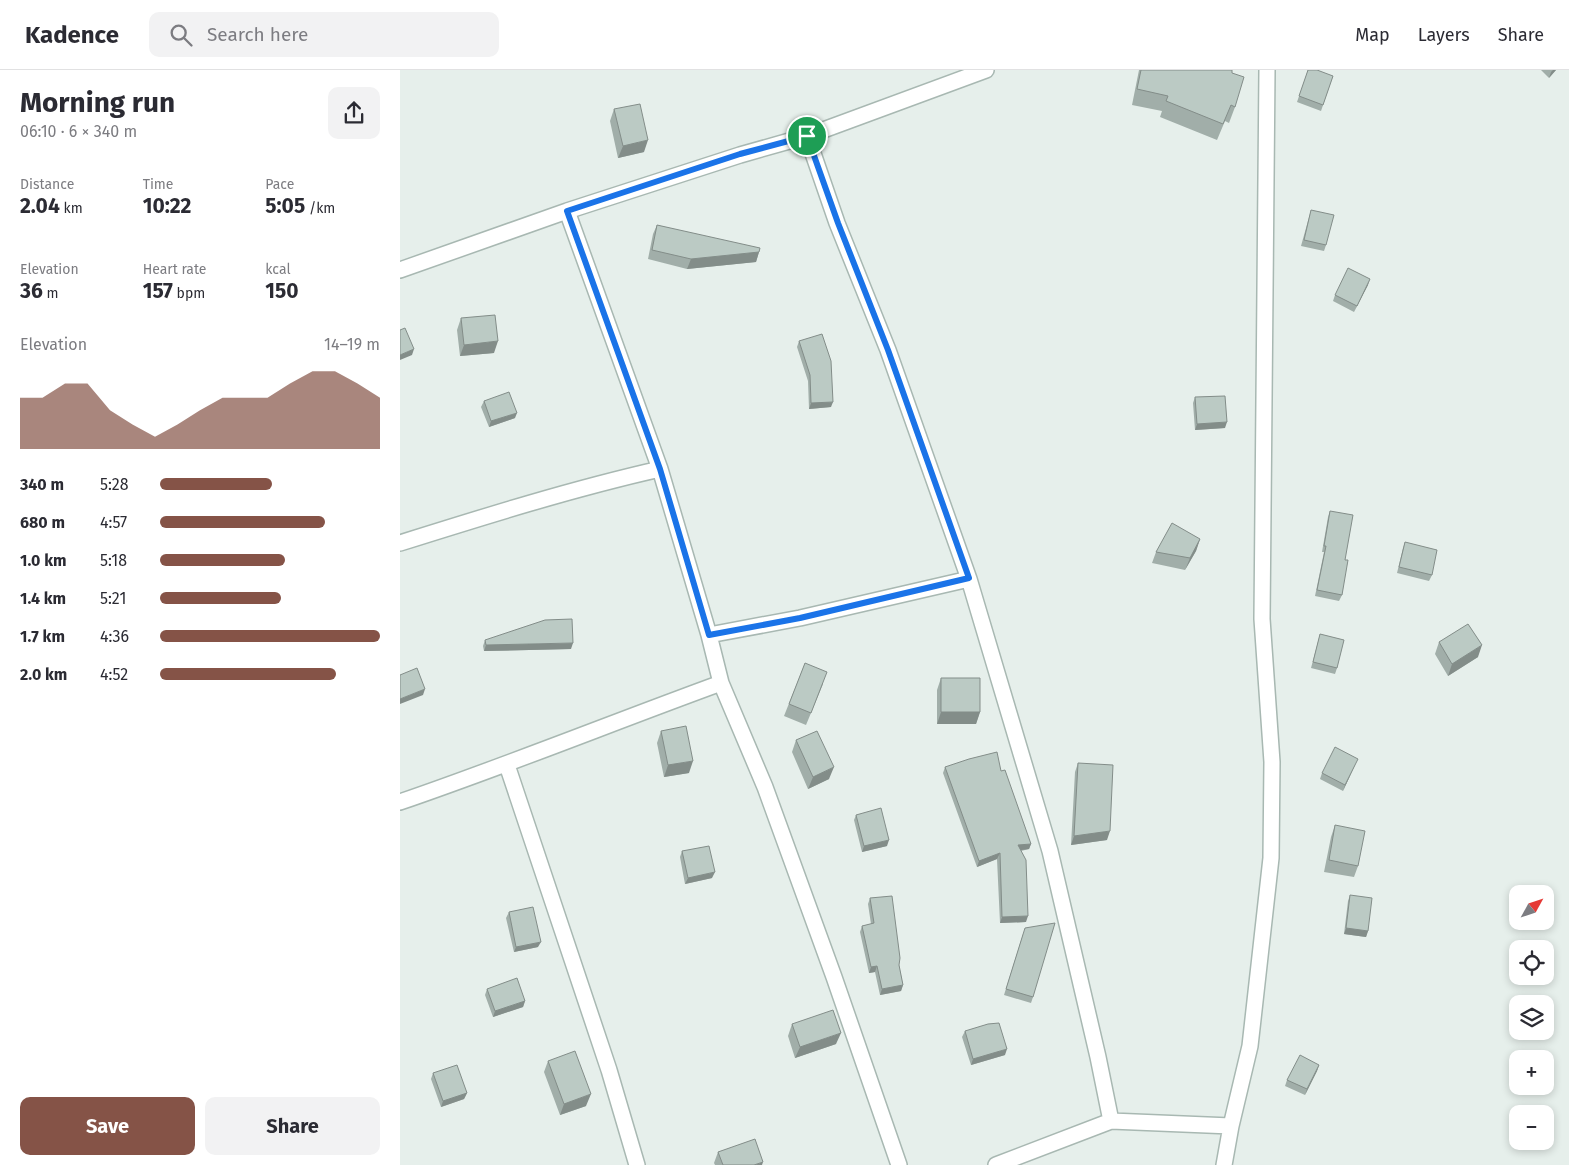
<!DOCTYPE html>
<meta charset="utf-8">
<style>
body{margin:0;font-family:"Fira Sans",sans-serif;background:#f2f2f3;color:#2b2b33;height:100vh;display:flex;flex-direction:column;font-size:19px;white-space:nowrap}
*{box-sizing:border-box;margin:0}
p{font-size:16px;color:#7c7c81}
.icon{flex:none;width:28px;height:28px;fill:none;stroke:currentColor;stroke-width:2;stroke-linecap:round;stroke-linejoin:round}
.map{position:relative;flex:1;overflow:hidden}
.details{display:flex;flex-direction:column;background:#fff;width:400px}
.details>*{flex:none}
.needle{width:32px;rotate:50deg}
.tools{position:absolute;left:1109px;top:815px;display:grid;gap:10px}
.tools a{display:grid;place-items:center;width:45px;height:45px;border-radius:10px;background:#fff;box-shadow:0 2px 8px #0003;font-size:25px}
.pin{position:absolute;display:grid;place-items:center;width:42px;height:42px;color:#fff;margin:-21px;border:2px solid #fff;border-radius:50%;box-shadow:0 1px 5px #0007}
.round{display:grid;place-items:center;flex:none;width:52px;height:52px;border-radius:10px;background:#f2f2f3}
.overview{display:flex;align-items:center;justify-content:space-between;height:85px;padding:0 20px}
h1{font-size:28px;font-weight:700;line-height:38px}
.stats{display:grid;grid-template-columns:repeat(3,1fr);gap:8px;height:85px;padding:5px 20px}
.stats div{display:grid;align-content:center}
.stats b{font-size:21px;font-weight:700}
.stats small{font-size:14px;font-weight:400}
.stats p{font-size:14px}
.chart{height:140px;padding:10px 20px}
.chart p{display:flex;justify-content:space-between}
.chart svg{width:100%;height:90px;margin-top:5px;fill:#855347;opacity:.7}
.button{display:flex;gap:10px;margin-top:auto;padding:10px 20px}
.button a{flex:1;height:58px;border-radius:10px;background:#855347;color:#fff;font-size:20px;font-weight:700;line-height:58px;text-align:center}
.button a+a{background:#f2f2f3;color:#2b2b33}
ul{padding:0 20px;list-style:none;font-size:16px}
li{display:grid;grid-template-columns:80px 60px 1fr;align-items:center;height:38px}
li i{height:12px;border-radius:6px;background:#855347}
header{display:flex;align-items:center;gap:30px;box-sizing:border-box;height:70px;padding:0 25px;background:#fff;border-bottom:1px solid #e1e1e2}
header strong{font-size:24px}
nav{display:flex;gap:28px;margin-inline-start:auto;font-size:18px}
.search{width:350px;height:45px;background:#f2f2f3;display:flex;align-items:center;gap:12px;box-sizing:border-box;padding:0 18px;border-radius:10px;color:#7c7c81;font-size:19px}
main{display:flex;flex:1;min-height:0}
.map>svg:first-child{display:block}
</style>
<header>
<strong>Kadence</strong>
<div class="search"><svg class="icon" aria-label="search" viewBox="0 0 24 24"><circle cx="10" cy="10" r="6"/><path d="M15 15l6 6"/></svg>Search here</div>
<nav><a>Map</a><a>Layers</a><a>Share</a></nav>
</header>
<main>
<section class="details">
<div class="overview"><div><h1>Morning run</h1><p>06:10 · 6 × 340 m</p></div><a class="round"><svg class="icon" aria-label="share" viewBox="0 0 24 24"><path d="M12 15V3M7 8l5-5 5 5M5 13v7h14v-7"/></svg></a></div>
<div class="stats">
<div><p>Distance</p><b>2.04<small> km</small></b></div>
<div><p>Time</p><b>10:22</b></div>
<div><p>Pace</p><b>5:05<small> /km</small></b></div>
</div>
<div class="stats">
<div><p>Elevation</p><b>36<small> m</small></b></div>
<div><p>Heart rate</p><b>157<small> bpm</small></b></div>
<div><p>kcal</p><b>150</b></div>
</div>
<div class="chart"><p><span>Elevation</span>14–19 m</p>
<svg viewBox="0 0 160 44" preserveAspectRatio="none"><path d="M0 44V19L10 19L20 12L30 12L40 25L50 32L60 38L70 32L80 25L90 19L100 19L110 19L120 12L130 6L140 6L150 12L160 19V44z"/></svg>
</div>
<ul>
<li><b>340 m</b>5:28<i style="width:51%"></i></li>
<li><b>680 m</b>4:57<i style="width:75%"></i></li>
<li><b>1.0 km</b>5:18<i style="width:57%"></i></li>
<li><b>1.4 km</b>5:21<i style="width:55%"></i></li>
<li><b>1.7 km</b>4:36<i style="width:100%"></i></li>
<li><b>2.0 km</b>4:52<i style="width:80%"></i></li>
</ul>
<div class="button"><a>Save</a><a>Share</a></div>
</section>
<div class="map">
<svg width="1169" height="1095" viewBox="0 0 1169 1095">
<rect width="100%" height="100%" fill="#e6efeb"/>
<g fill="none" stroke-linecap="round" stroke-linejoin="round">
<g stroke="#a8b8b2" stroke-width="18">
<path id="minor" d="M407 66 437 153 488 280 569 509 650 781 698 987 711 1051
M167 141 260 399
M0 200 167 141 340 85 407 66 586 0
M0 473C86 446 172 419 260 399L309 565 321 613 365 717 434 907 499 1095
M309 565 400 548 569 509
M107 695 209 1000 237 1095
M0 732C108 695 214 652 321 613
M596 1095 711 1051 831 1056
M824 1095 831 1056 850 976 871 788 872 692 862 549 867 0"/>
</g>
<use href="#minor" stroke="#fff" stroke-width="15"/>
</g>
<path fill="#a1aea9" d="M739 0H832V3L835 37 829 53 825 51 817 70 760 47 762 41 732 35Z
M908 0 933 6 921 41 897 32Z
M1141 0H1156L1149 8Z
M214 39 244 82 218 88 210 51Z
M911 140 926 175 924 181 901 176Z
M257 155 359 182 356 192 287 199 248 189 253 164Z
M968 215 954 242 933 231 935 225Z
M61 248 94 283 60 286 57 260Z
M399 271 431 337 409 339 408 311 397 277Z
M795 327 825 358 795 360 793 333Z
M84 331 115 348 89 357 81 337Z
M930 441 945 490 942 525 939 531 915 526 924 482H922L928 447Z
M800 469 796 481 785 500 752 493 756 482Z
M1005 472 1032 505 1029 511 997 503 1003 478Z
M920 564 937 598 935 604 911 598Z
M85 570 171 579 84 581 83 576Z
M1039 572 1078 587 1048 606 1035 584Z
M405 593 423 614 406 655 384 646Z
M541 608 580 642 576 654H537V620Z
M261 661 289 703 264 707 257 673Z
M396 670 429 709 408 719 392 682Z
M678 693 707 770 671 775 675 702Z
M955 695 943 721 920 709 922 703Z
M545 697 601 701 631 774 629 779 621 781 626 852 600 853 597 789 577 797 543 703Z
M456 745 487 776 462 782 454 750Z
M935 755 958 796 954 807 924 802 931 767Z
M282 781 312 808 285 814 280 787Z
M950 825 968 861 966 867 944 864 948 831Z
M470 828 499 895 503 915 501 921 480 925 475 902 469 903 460 862 462 856 471 854 468 834Z
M109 842 138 877 114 882 106 848Z
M623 864 633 927 631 933 604 925Z
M87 919 125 931 123 937 93 947 85 925Z
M392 954 436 974 395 988 388 966Z
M565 961 605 985 571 995 562 967Z
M148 991 186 1036 160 1045 144 1002Z
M919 995 917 1001 905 1025 885 1016 887 1010Z
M33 1003 67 1023 64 1029 41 1037 31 1009Z
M318 1082 362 1095H315L314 1093Z"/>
<path fill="#838d89" d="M1153 0H1156L1149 8 1151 2Z
M248 70 244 82 218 88 223 76Z
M359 182 356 192 287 199 291 189Z
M970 209 968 215 954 242 957 236Z
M98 271 94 283 60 286 64 275Z
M14 279 12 285 0 290V285Z
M433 332 431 337 409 339 411 333Z
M117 343 115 348 89 357 91 351Z
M827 352 825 358 795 360 797 354Z
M800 469 796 481 785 500 790 488Z
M173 573 171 579 84 581 86 575Z
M1082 575 1078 587 1048 606 1052 594Z
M25 619 23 625 0 634V629Z
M541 642H580L576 654H537Z
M958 689 955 695 943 721 945 715Z
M293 691 289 703 264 707 268 695Z
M434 697 429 709 408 719 413 707Z
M710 761 707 770 671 775 674 766Z
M489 770 487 776 462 782 464 776Z
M631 774 629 779 615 781 618 775Z
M600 783 597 789 577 797 579 791Z
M315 802 312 808 285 814 288 808Z
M628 846 626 852 600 853 602 847Z
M946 858 968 861 966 867 944 864Z
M141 872 138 877 114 882 116 877Z
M477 896 475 902 469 903 471 897Z
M503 915 501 921 480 925 482 919Z
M125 931 123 937 93 947 95 941Z
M441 963 436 974 395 988 400 977Z
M607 979 605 985 571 995 573 989Z
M919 995 917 1001 905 1025 907 1019Z
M67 1023 64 1029 41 1037 43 1031Z
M191 1024 186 1036 160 1045 164 1034Z
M363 1092 362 1095H354Z"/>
<path fill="#bbcac4" stroke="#838d89" d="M741 0H832V3L844 7 835 37 831 35 823 54 766 31 768 26 737 19Z
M908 0H917L933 6 923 35 899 26Z
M240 34 248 70 223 76 214 39Z
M911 140 934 145 926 175 904 170Z
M257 155 360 178 359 182 291 189 252 180Z
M948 198 970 209 957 236 935 225Z
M95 245 98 271 64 275 61 248Z
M5 258 14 279 0 285V260Z
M422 264 431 291 433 332 411 333 410 305 399 271Z
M109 322 117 343 91 351 84 331Z
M825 326 827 352 797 354 795 327Z
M930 441 953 445 945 490H948L942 525 917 520 926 476H924Z
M772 453 800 469 790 488 756 482Z
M1005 472 1037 480 1032 505 999 497Z
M172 549 173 573 86 575 85 570 145 550Z
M1068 554 1082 575 1052 594 1039 572Z
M920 564 944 570 937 598 913 592Z
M405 593 427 602 411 643 389 634Z
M17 598 25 619 0 629V605Z
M541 608H580V642H541Z
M286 656 293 691 268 695 261 661Z
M417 661 434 697 413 707 396 670Z
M935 677 958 689 945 715 922 703Z
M597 682 601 701 605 700 631 774 618 775 626 790 628 846 602 847 600 783 579 791 545 697 569 689Z
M678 693 713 695 710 761 674 766Z
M481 738 489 770 464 776 456 745Z
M935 755 965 761 958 796 929 790Z
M309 776 315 802 288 808 282 781Z
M950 825 972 828 968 861 946 858Z
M492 826 500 888 499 895 503 915 482 919 477 896 471 897 462 856 474 853 470 828Z
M133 837 141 872 116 877 109 842Z
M655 853 633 927 606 919 625 858Z
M117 908 125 931 95 941 87 919Z
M433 940 441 963 400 977 392 954Z
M599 953 607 979 573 989 565 961 588 954Z
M175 981 191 1024 164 1034 148 991Z
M900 985 919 995 907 1019 887 1010Z
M57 995 67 1023 43 1031 33 1003Z
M355 1069 363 1092 354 1095H323L318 1082Z"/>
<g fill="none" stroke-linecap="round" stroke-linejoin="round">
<g stroke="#fff" stroke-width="10">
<path id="route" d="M407 66 438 153 488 280 569 508 400 548 309 565 260 399 167 141 340 84Z"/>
</g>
<use href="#route" stroke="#1a73e8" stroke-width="6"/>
</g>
</svg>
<div class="tools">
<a><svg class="needle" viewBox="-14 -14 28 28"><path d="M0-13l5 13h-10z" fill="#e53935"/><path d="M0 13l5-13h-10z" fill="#7c7c81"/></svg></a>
<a><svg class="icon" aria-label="locate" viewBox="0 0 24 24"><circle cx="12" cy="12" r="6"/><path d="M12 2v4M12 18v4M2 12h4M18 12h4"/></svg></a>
<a><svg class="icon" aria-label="layers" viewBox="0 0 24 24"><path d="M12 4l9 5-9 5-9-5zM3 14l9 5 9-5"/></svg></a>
<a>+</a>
<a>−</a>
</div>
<div class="pin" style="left:407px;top:66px;background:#1e9e55"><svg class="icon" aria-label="arrive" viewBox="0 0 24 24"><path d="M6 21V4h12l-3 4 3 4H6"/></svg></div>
</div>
</main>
